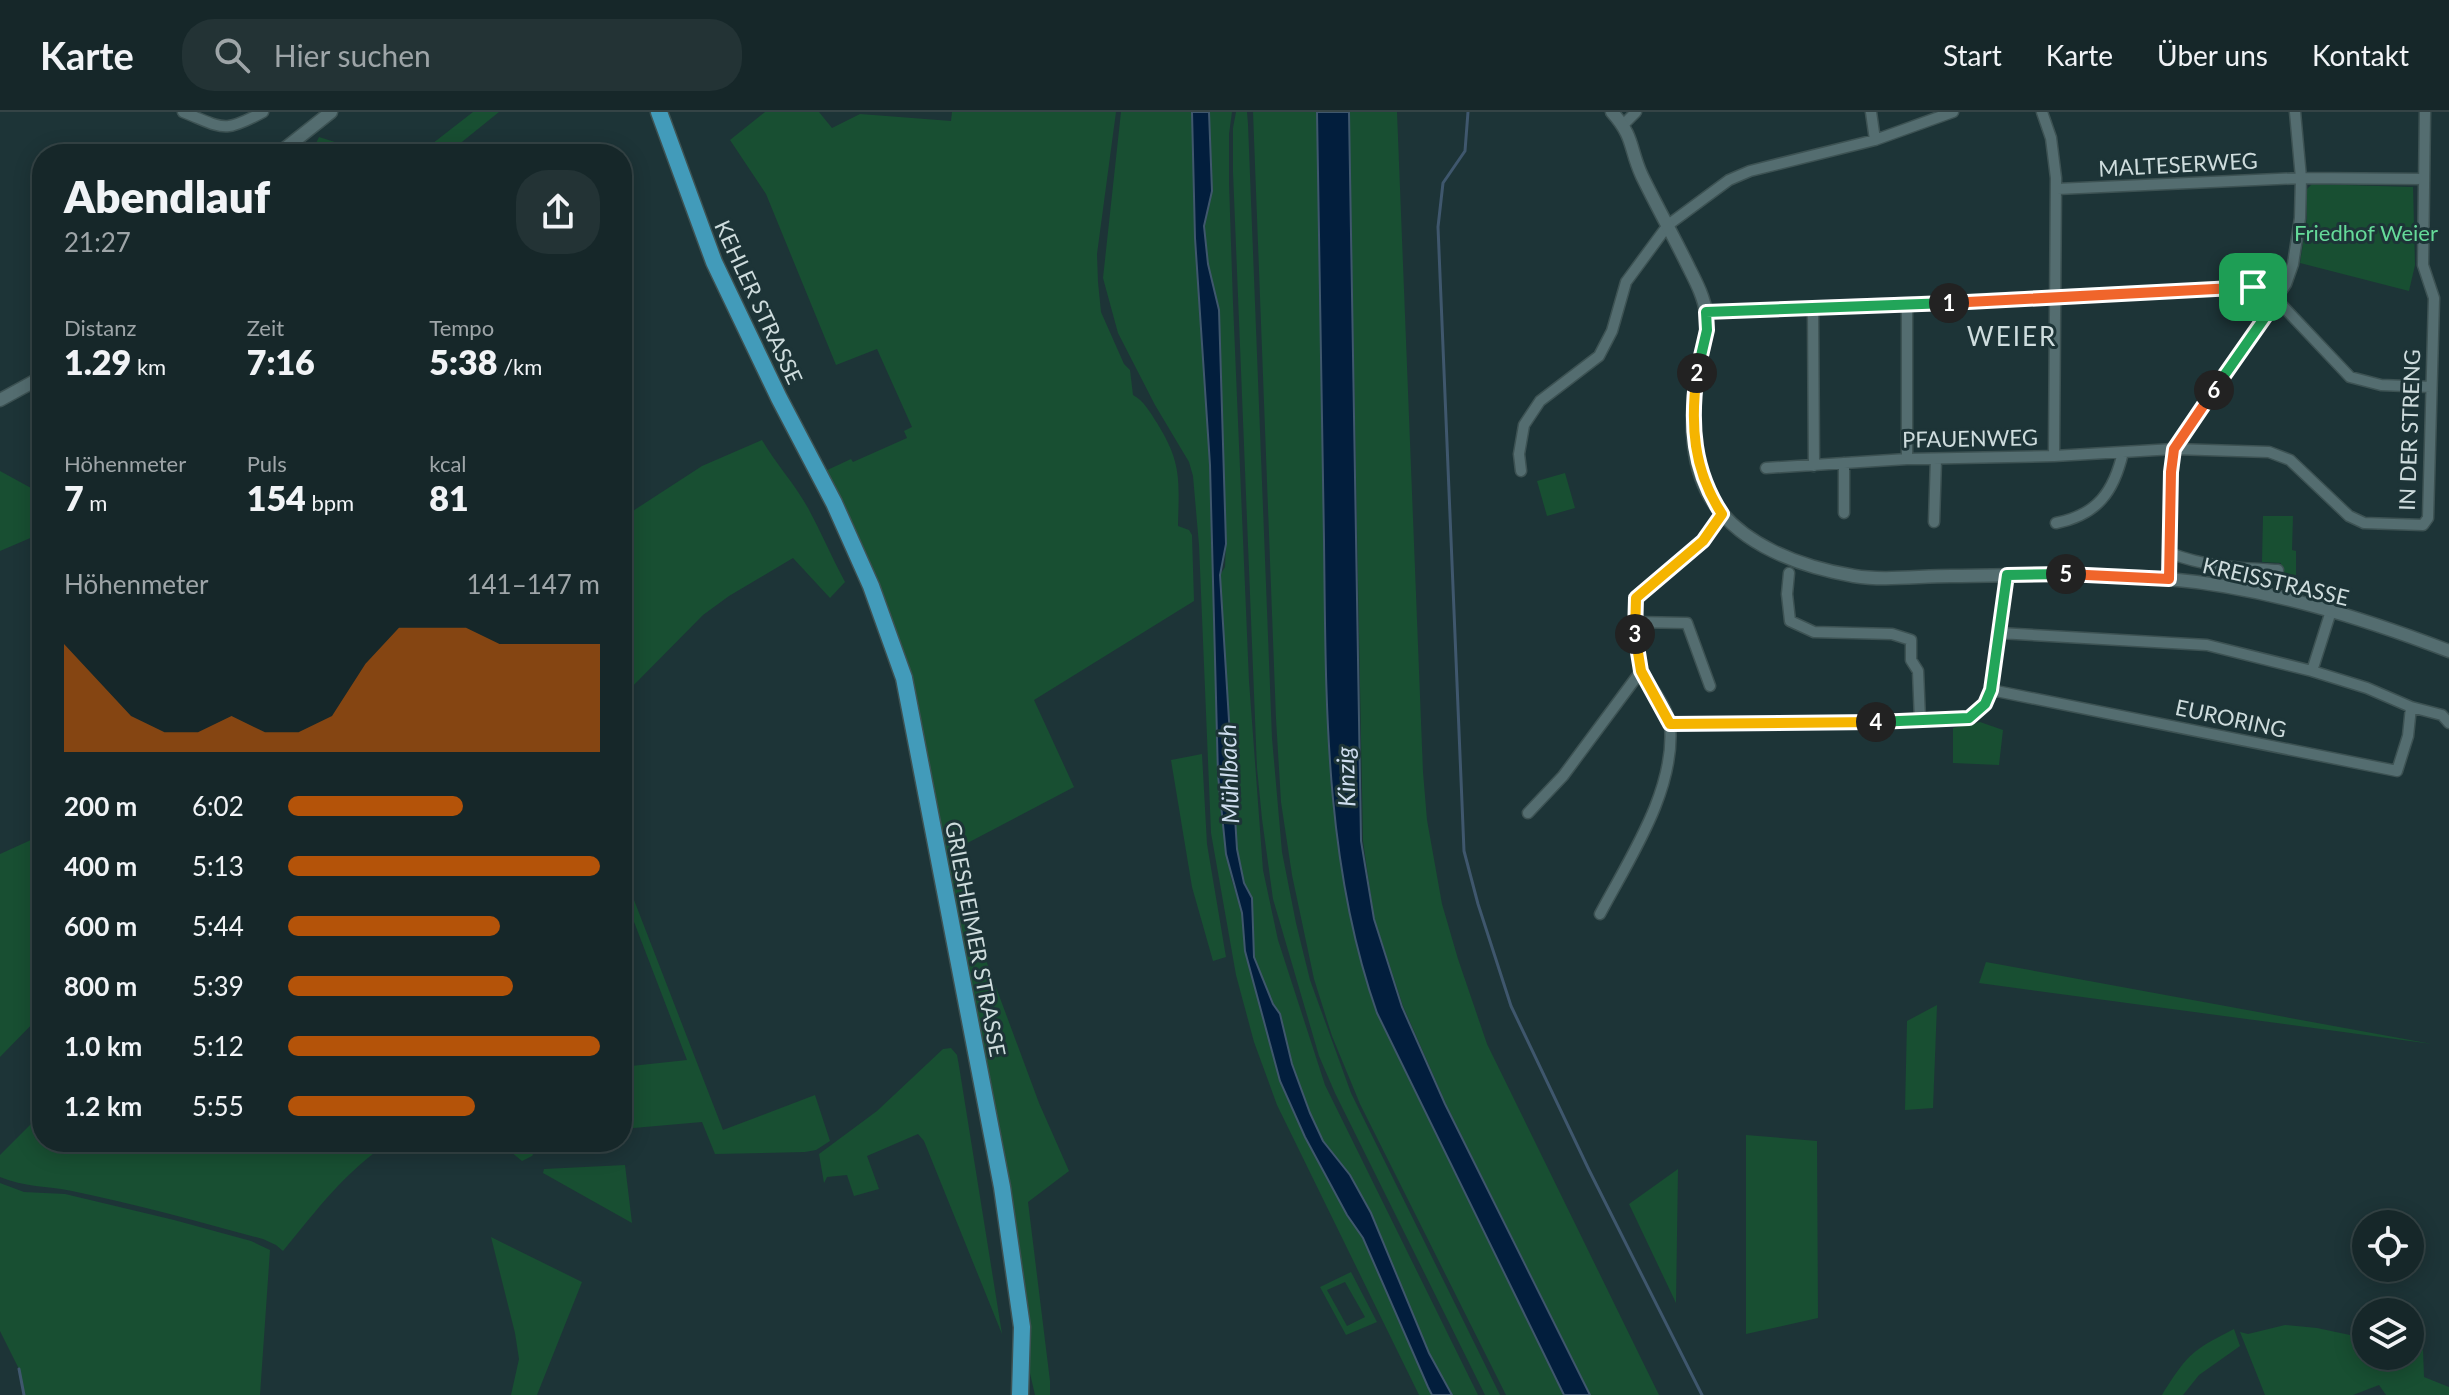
<!DOCTYPE html>
<html lang="de">
<meta charset="utf-8">
<style>
body{margin:0;font-family:Lato,sans-serif;background:#233335;color:#f1f3f6;height:100vh;display:flex;flex-direction:column;font-size:30px;white-space:nowrap}
*{box-sizing:border-box;margin:0}
p{font-size:26px;color:#9ea5a8}
.icon{flex:none;width:44px;height:44px;fill:none;stroke:currentColor;stroke-width:2;stroke-linecap:round;stroke-linejoin:round}
.map{position:relative;flex:1;overflow:hidden}
.side{position:absolute;left:32px;top:32px;width:600px;height:1008px;display:flex;flex-direction:column;background:#162729;border-radius:32px;box-shadow:0 4px 20px #0003,0 0 0 2px #354446}
.side>*{flex:none}
.tools{position:absolute;left:2352px;top:1098px;display:grid;gap:16px}
.tools a{display:grid;place-items:center;width:72px;height:72px;border-radius:50%;background:#162729;box-shadow:0 4px 20px #0003,0 0 0 2px #354446;font-size:40px}
.pin{position:absolute;display:grid;place-items:center;width:68px;height:68px;color:#fff;margin:-34px;border-radius:16px;box-shadow:0 4px 12px #0006}
.km{position:absolute;width:40px;height:40px;margin:-20px;border-radius:50%;background:#222;color:#fff;font-size:22px;line-height:40px;text-align:center}
.round{display:grid;place-items:center;flex:none;width:84px;height:84px;border-radius:32px;background:#233335}
.head{display:flex;align-items:center;justify-content:space-between;height:136px;padding:0 32px}
h1{font-size:44px;font-weight:800;line-height:60px}
.stats{display:grid;grid-template-columns:repeat(3,1fr);gap:12px;height:136px;padding:8px 32px}
.stats div{display:grid;align-content:center}
.stats b{font-size:34px;font-weight:800}
.stats small{font-size:22px;font-weight:400}
.stats p{font-size:22px}
.chart{height:224px;padding:16px 32px}
.chart p{display:flex;justify-content:space-between}
.chart svg{width:100%;height:144px;margin-top:8px;fill:#b45309;opacity:.7}
ul{padding:0 32px;list-style:none;font-size:26px}
li{display:grid;grid-template-columns:128px 96px 1fr;align-items:center;height:60px}
li i{height:20px;border-radius:10px;background:#b45309}
header{display:flex;align-items:center;gap:48px;box-sizing:border-box;height:112px;padding:0 40px;background:#162729;border-bottom:2px solid #354446}
header strong{font-size:38px}
nav{display:flex;gap:44px;margin-inline-start:auto;font-size:28px}
.search{width:560px;height:72px;background:#233335;display:flex;align-items:center;gap:20px;box-sizing:border-box;padding:0 28px;border-radius:32px;color:#9ea5a8;font-size:30px}
.map>svg:first-child{display:block}
</style>
<header>
<strong>Karte</strong>
<div class="search"><svg class="icon" aria-label="search" viewBox="0 0 24 24"><circle cx="10" cy="10" r="6"/><path d="M15 15l6 6"/></svg>Hier suchen</div>
<nav><a>Start</a><a>Karte</a><a>Über uns</a><a>Kontakt</a></nav>
</header>
<div class="map">
<svg width="2449" height="1283" viewBox="0 0 2449 1283">
<rect width="100%" height="100%" fill="#1d3437"/>
<path fill="#184f32" fill-rule="evenodd" d="M473 0H499L447 42H419Z
M765 0H819L832 16 860 2 951 9 952 0H1116L1097 142 1098 170 1101 200 1124 252 1130 258 1133 283C1144 289 1150 300 1157 311 1182 351 1179 368 1178 414L1189 418 1192 423 1194 489 1034 588 1074 675 956 737 987 851 1039 991 1069 1059 1028 1090 1050 1269V1283H1035L1029 1257V1222L925 641 823 360 851 347 853 350 907 326 904 319 912 315 877 237 836 253 766 82 730 28Z
M1121 0H1192L1195 126 1210 353 1216 556 1231 766 1242 801 1245 839 1258 886 1305 1025 1347 1103 1363 1126 1432 1283H1419L1277 993 1254 930 1236 863 1211 721 1199 433 1193 364 1189 350 1155 293 1118 221 1103 166Z
M1209 0H1232L1229 22V71L1233 191 1249 569 1263 758 1278 828 1325 973 1478 1283H1452L1429 1241 1371 1101 1350 1063 1323 1029 1310 1001 1292 952 1280 902 1273 892 1254 845 1252 786 1244 771 1237 737 1220 463 1225 455 1226 432 1219 198 1208 152 1204 114 1212 79Z
M1236 0H1247L1248 12 1272 626 1282 740 1296 811 1310 868 1351 981 1500 1283H1485L1335 981 1319 944 1273 787 1262 707 1257 656 1233 60V16Z
M1253 0H1317C1320 143 1322 286 1324 429 1326 588 1324 751 1377 901L1564 1283H1506L1360 992 1332 924 1314 867 1292 763 1281 690 1276 607Z
M1349 0H1397L1423 660 1427 708 1442 792 1458 847 1487 932 1659 1283H1590L1446 992 1403 894 1374 806 1363 729Z
M319 25 373 42H311Z
M2312 72 2413 75 2415 153 2409 179 2300 151 2307 105 2306 78Z
M762 328C776 352 794 371 808 396 821 420 832 446 845 470L830 486 793 446 729 484 703 503 622 585V406L702 354Z
M0 359 42 382V421L0 439Z
M1565 361 1575 396 1547 404 1537 369Z
M2263 404H2293L2292 438 2296 439V463L2281 462V451L2262 450Z
M1980 610 2003 618 1999 653 1953 651V616Z
M1202 642 1207 732 1226 845 1213 849 1192 775 1171 648Z
M42 723V902L0 945V742Z
M622 757 723 1018 815 983 830 1029 816 1038 805 1040 715 1042 702 1010 622 1017V955L687 948 626 789 622 775Z
M1986 850 2432 932 1979 871Z
M1937 893 1933 996 1905 998 1907 909Z
M951 936 957 943 959 954 1002 1222 924 1029 918 1022 867 1044 879 1077 854 1084 847 1063 827 1065 824 1071 819 1042 877 999 943 937Z
M42 1001V1030H390C346 1058 316 1099 283 1139L276 1133 263 1127C199 1110 136 1092 72 1079 47 1074 24 1075 0 1065V1043Z
M1746 1023 1817 1029 1818 1206 1746 1222Z
M499 1030H539L532 1044 522 1049Z
M625 1053 632 1111 543 1061 544 1057Z
M1678 1057 1676 1191 1629 1092Z
M0 1071 24 1080 65 1082 174 1108 251 1129 270 1138 260 1283H24L19 1257 0 1219Z
M491 1125 582 1170 537 1283H511L519 1247 515 1221Z
M1351 1160 1377 1210 1346 1223 1320 1175ZM1345 1170 1365 1205 1347 1214 1327 1178Z
M2285 1213 2317 1216 2364 1226 2366 1227V1244H2410V1240L2423 1238 2424 1265 2449 1275V1283H2386L2379 1273 2353 1283H2265L2240 1220 2248 1222Z
M2234 1217 2240 1234 2199 1263 2183 1283H2162C2188 1242 2191 1239 2234 1217Z"/>
<path fill="#021e3d" stroke="#3f576d" stroke-width="2" d="M1192 0H1209L1212 79 1204 114 1208 152 1219 198 1226 432 1220 463 1237 737 1244 771 1252 786 1254 845 1273 892 1280 902 1292 952 1310 1001 1323 1029 1350 1063 1371 1101 1429 1241 1452 1283H1432L1428 1275 1363 1126 1347 1103 1305 1025 1280 969 1245 839 1242 801 1226 742 1218 663 1210 353 1195 126Z
M1317 0H1349L1361 729 1374 807 1402 895 1445 992 1590 1283H1564L1377 901C1324 751 1326 588 1324 429 1322 286 1320 143 1317 0Z"/>
<g fill="none" stroke-linecap="round" stroke-linejoin="round">
<path stroke="#3f576d" stroke-width="3" d="M1468 0 1465 39 1443 71 1438 115 1464 739 1478 792 1511 894 1589 1058 1702 1283
M19 1257 24 1283"/>
<g stroke="#3d5253" stroke-width="13">
<path id="minor" d="M183 0C224 16 222 22 263 0
M1871 0 1875 28
M2042 0 2051 26 2056 66 2054 344
M1623 13 1636 0
M2057 77 2301 66 2424 67
M1907 193V347
M1813 197 1814 354
M1706 200 2253 175 2267 180 2277 188 2350 265 2381 273 2431 275
M1766 356 1907 347 2054 344 2174 337 2269 340 2290 348 2349 404 2364 411 2423 413 2428 406 2434 186 2423 153 2425 0
M1521 359 1519 342 1524 313 1540 289 1599 244 1612 219 1626 170 1668 113 1729 68 1750 59 1875 28 1953 0
M1844 401V351
M1934 410 1936 347
M2056 411C2097 403 2114 380 2123 340
M2170 441C2205 455 2240 456 2278 458
M1789 461 1787 482 1790 509 1814 520 1892 522 1911 528V548L1918 559 1920 608
M2169 467 2171 360 2174 337 2286 172 2293 152 2300 106 2301 66 2295 0
M1635 510 1687 511 1710 574
M2312 559 2331 499
M1991 578 2397 659 2408 624 2411 595 2367 576 2312 559 2207 533 1999 521
M2411 595 2442 603 2449 611
M1670 612 1852 611 1969 606 1985 592 1991 578 2007 463
M1528 701 1563 664 1641 559 1635 520 1636 486 1703 429 1722 402
M1600 802C1629 747 1676 678 1670 613 1668 595 1650 574 1641 559"/>
</g>
<g stroke="#3d5253" stroke-width="15">
<path id="tertiary" d="M1612 0C1635 26 1629 36 1642 64 1657 95 1674 125 1689 156 1696 170 1704 185 1706 201 1709 221 1701 241 1698 261 1690 300 1689 349 1710 385 1739 433 1801 455 1854 464 1884 469 1920 464 1951 464 2023 463 2096 461 2168 467 2264 475 2360 505 2449 539
M278 42 331 0
M0 288 42 265"/>
</g>
<g stroke="#3d5253" stroke-width="19">
<path id="primary" d="M659 0 714 150 779 286 834 391 871 474 904 566 1002 1075 1022 1215 1020 1283"/>
</g>
<use href="#minor" stroke="#546d70" stroke-width="10"/>
<use href="#tertiary" stroke="#546d70" stroke-width="12"/>
<use href="#primary" stroke="#429bba" stroke-width="16"/>
</g>
<g fill="none" stroke-linecap="round" stroke-linejoin="round">
<g stroke="#fff" stroke-width="16">
<path id="split-1" d="M1949 191 2253 175"/>
</g>
<g stroke="#fff" stroke-width="16">
<path id="split-2" d="M1697 261 1707 218 1706 200 1949 191"/>
</g>
<g stroke="#fff" stroke-width="16">
<path id="split-3" d="M1635 522 1636 486 1703 429 1722 402C1693 358 1690 312 1697 261"/>
</g>
<g stroke="#fff" stroke-width="16">
<path id="split-4" d="M1635 522 1641 559 1670 612 1876 610"/>
</g>
<g stroke="#fff" stroke-width="16">
<path id="split-5" d="M1876 610 1969 606 1985 592 1991 578 2007 463 2066 462"/>
</g>
<g stroke="#fff" stroke-width="16">
<path id="split-6" d="M2066 462 2169 467 2171 360 2174 337 2214 278"/>
</g>
<g stroke="#fff" stroke-width="16">
<path id="split-7" d="M2214 278 2277 188 2267 180 2253 175"/>
</g>
<use href="#split-1" stroke="#f0652b" stroke-width="10"/>
<use href="#split-2" stroke="#22a559" stroke-width="10"/>
<use href="#split-3" stroke="#f5b400" stroke-width="10"/>
<use href="#split-4" stroke="#f5b400" stroke-width="10"/>
<use href="#split-5" stroke="#22a559" stroke-width="10"/>
<use href="#split-6" stroke="#f0652b" stroke-width="10"/>
<use href="#split-7" stroke="#22a559" stroke-width="10"/>
</g>
<g text-anchor="middle" dominant-baseline="central" stroke-width="6" stroke-linejoin="round" paint-order="stroke">
<g font-size="22" fill="#cedcdd" stroke="#1d3437">
<text transform="translate(2178 52) rotate(-3)">MALTESERWEG</text>
<text transform="translate(759 190) rotate(65)">KEHLER STRASSE</text>
<text transform="translate(2409 318) rotate(-88)">IN DER STRENG</text>
<text transform="translate(1970 326) rotate(-1)">PFAUENWEG</text>
<text transform="translate(2276 469) rotate(13)">KREISSTRASSE</text>
<text transform="translate(2231 606) rotate(12)">EURORING</text>
<text transform="translate(976 827) rotate(79)">GRIESHEIMER STRASSE</text>
</g>
<g font-size="22" fill="#65da99" stroke="#1d3437">
<text x="2366" y="120">Friedhof Weier</text>
</g>
<g font-size="24" font-style="italic" fill="#ceddee" stroke="#1d3437">
<text transform="translate(1228 662) rotate(-92)">Mühlbach</text>
<text transform="translate(1345 665) rotate(-92)">Kinzig</text>
</g>
<g font-size="26" letter-spacing="2" fill="#cedcdd" stroke="#1d3437">
<text x="2012" y="224">WEIER</text>
</g>
</g>
</svg>
<div class="tools">
<a><svg class="icon" aria-label="locate" viewBox="0 0 24 24"><circle cx="12" cy="12" r="6"/><path d="M12 2v4M12 18v4M2 12h4M18 12h4"/></svg></a>
<a><svg class="icon" aria-label="layers" viewBox="0 0 24 24"><path d="M12 4l9 5-9 5-9-5zM3 14l9 5 9-5"/></svg></a>
</div>
<div class="pin" style="left:2253px;top:175px;background:#1e9e55"><svg class="icon" aria-label="arrive" viewBox="0 0 24 24"><path d="M6 21V4h12l-3 4 3 4H6"/></svg></div>
<b class="km" style="left:1949px;top:191px">1</b>
<b class="km" style="left:1697px;top:261px">2</b>
<b class="km" style="left:1635px;top:522px">3</b>
<b class="km" style="left:1876px;top:610px">4</b>
<b class="km" style="left:2066px;top:462px">5</b>
<b class="km" style="left:2214px;top:278px">6</b>
<section class="side">
<div class="head"><div><h1>Abendlauf</h1><p>21:27</p></div><a class="round"><svg class="icon" aria-label="share" viewBox="0 0 24 24"><path d="M12 15V3M7 8l5-5 5 5M5 13v7h14v-7"/></svg></a></div>
<div class="stats">
<div><p>Distanz</p><b>1.29<small> km</small></b></div>
<div><p>Zeit</p><b>7:16</b></div>
<div><p>Tempo</p><b>5:38<small> /km</small></b></div>
</div>
<div class="stats">
<div><p>Höhenmeter</p><b>7<small> m</small></b></div>
<div><p>Puls</p><b>154<small> bpm</small></b></div>
<div><p>kcal</p><b>81</b></div>
</div>
<div class="chart"><p><span>Höhenmeter</span>141–147 m</p>
<svg viewBox="0 0 160 44" preserveAspectRatio="none"><path d="M0 44V11L10 22L20 33L30 38L40 38L50 33L60 38L70 38L80 33L90 17L100 6L110 6L120 6L130 11L140 11L150 11L160 11V44z"/></svg>
</div>
<ul>
<li><b>200 m</b>6:02<i style="width:56%"></i></li>
<li><b>400 m</b>5:13<i style="width:100%"></i></li>
<li><b>600 m</b>5:44<i style="width:68%"></i></li>
<li><b>800 m</b>5:39<i style="width:72%"></i></li>
<li><b>1.0 km</b>5:12<i style="width:100%"></i></li>
<li><b>1.2 km</b>5:55<i style="width:60%"></i></li>
</ul>
</section>
</div>
